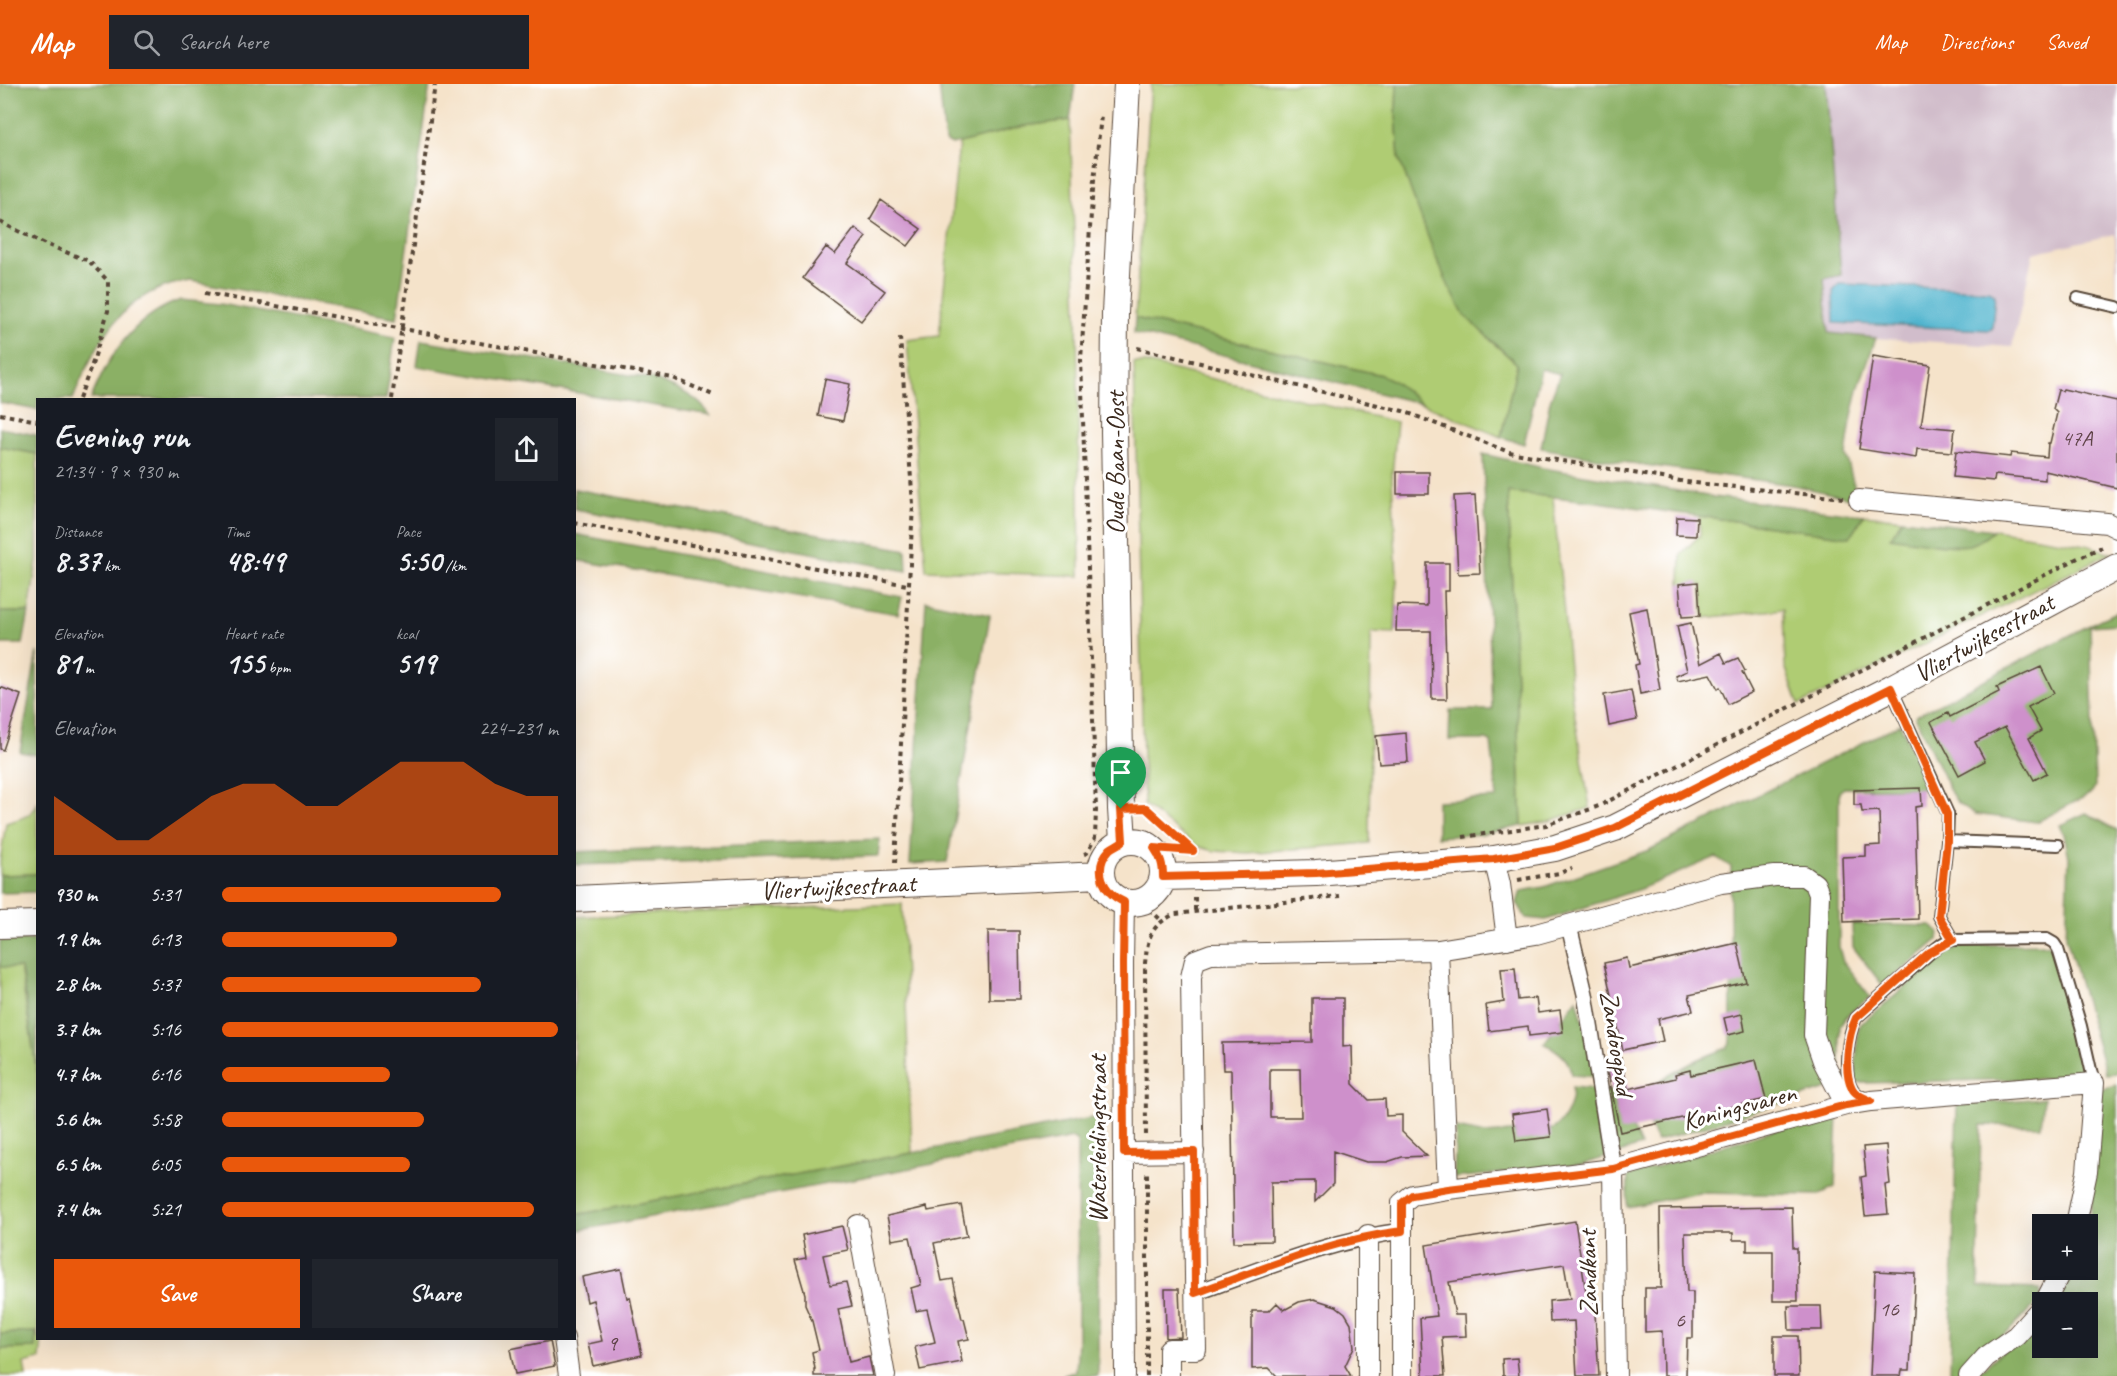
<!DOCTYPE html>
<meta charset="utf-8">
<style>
body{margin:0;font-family:Caveat,sans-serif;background:#20242c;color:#f1f3f6;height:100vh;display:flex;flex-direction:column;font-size:22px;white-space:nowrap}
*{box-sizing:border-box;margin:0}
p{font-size:20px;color:#9ea1a6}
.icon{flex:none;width:33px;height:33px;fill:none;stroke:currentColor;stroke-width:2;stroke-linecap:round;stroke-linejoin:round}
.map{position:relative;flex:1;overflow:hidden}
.drawer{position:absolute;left:36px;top:314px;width:540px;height:942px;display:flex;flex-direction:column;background:#171b24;border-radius:0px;box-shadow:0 6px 24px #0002}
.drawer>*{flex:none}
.tools{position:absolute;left:2032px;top:1130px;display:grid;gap:12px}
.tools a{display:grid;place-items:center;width:66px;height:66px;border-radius:0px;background:#171b24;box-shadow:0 6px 24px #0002;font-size:30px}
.pin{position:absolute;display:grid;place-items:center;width:51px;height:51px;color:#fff;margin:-62px -26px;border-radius:50% 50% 50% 0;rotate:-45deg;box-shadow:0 0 6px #0007}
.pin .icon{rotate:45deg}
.round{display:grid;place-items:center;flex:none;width:63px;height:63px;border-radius:0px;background:#20242c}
.overview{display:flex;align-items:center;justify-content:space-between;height:102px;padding:0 18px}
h1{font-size:33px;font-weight:800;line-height:45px}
.figures{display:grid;grid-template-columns:repeat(3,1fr);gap:9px;height:102px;padding:6px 18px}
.figures div{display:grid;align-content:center}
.figures b{font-size:30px;font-weight:800}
.figures small{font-size:16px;font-weight:400}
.figures p{font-size:16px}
.chart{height:168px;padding:12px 18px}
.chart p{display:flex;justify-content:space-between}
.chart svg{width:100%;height:108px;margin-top:6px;fill:#ea580c;opacity:.7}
.button{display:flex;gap:12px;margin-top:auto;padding:12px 18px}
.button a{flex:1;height:69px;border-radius:0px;background:#ea580c;color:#fff;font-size:24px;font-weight:800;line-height:69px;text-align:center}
.button a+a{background:#20242c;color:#f1f3f6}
ul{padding:0 18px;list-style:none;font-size:20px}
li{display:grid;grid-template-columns:96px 72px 1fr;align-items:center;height:45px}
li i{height:15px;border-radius:8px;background:#ea580c}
header{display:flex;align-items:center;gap:36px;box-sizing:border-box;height:84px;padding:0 30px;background:#ea580c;color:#fff}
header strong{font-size:28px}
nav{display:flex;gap:33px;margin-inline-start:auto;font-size:21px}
.search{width:420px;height:54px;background:#20242c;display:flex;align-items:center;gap:15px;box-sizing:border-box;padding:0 21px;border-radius:0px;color:#9ea1a6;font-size:22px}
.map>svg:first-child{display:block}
</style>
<header>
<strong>Map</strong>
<div class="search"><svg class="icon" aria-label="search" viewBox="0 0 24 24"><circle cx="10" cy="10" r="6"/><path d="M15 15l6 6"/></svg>Search here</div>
<nav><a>Map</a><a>Directions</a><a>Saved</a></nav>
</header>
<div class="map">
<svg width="2117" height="1292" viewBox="0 0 2117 1292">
<rect width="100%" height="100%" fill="#fff"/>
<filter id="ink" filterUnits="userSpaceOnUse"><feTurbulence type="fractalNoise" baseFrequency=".0167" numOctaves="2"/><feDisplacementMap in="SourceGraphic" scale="12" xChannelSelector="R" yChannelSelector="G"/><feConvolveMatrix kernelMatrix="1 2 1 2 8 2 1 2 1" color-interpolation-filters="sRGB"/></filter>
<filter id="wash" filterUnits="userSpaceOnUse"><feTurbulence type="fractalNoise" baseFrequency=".008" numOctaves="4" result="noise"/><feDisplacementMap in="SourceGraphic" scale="24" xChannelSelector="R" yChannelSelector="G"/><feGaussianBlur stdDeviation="1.35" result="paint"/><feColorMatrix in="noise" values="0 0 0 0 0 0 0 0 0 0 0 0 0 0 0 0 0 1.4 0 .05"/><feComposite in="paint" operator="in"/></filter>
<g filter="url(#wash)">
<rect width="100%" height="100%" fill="#f5e3ca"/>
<path fill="#d1bdcb" d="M1826 0H2117V218L2115 150 2033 169 2012 263 1876 254 1829 249 1824 195 1841 191Z"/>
<path fill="#afcc73" stroke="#757b48" stroke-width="1.5" d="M1151 0H1397L1396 29 1399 74 1409 99 1491 257 1517 280 1501 353 1423 320 1405 306 1381 291 1135 234Z
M1070 36 1077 234 1080 492 926 486 907 256 939 252 959 59 1024 42Z
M1134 279H1145L1397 338 1392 392 1397 495 1395 549 1371 548 1369 759 1248 769 1214 767 1197 762 1144 721Z
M0 363 37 370V476L29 528H0Z
M1508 408 1553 413 1572 615 1590 724 1549 737 1522 742Z
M1864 431 1902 435 1892 453 1984 454 1994 446 2086 461 2111 469 1799 621 1785 582 1783 525 1704 534 1702 501 1680 502 1681 470 1700 451 1699 432 1850 453Z
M37 718V790L0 791V777L6 739C18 735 34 733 37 718Z
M902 820 912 1069 575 1131 574 833Z
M0 883H20L37 989 38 1254H42L40 1275 24 1279 26 1292H0V1265L34 1264 36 1248 0 1250Z"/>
<path fill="#8bb065" stroke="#636d42" stroke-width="1.5" d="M0 0H430L397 234 191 197C125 203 95 259 73 315H38L37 326 0 319Z
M939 0H1075L1070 36 1024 42 952 61 945 57Z
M1397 0H1826L1841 191 1824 195 1829 249 1876 254 1858 305 1851 337 1846 371 1858 416 1793 401 1615 377 1541 364 1550 317 1560 290 1541 285 1524 360 1501 353 1517 280 1465 232 1449 203 1434 169 1399 74 1396 29Z
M181 216 220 220 395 253 386 315H91C108 272 135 231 181 216Z
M1135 234 1381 291 1392 296 1423 320 1134 249Z
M421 256 653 295C677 305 695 310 710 331L417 282Z
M0 344 37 351V370L0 363Z
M1483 370 1543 384 1713 413 1864 431 1850 453 1598 418 1508 408 1522 742 1482 750 1437 753V717L1497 714 1491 658 1486 656H1449L1450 626H1492Z
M574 405 906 466 907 487 575 425Z
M1902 435 1994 446C1987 452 1979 459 1969 461 1950 464 1912 456 1891 453Z
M574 450 902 513 898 530 575 476Z
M926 517 990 531 947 778 910 780Z
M0 528H29L23 560H0Z
M2117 528V540L2090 542 2095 703 2092 709 2037 738 1975 730 1957 718 1951 709 1915 632 2101 535Z
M37 568 38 671H37L20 668Z
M1900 640 1928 700 1924 705 1844 704 1839 708V863L1843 878 1870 913 1849 929 1840 942V996L1827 1005 1657 1057 1634 1010 1699 975 1727 964 1731 957 1730 803 1731 783 1716 773 1640 805 1546 836 1526 834 1517 819 1521 807 1544 803 1649 766Z
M2086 729 2117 746V989L2106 990 2066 853 2069 773 2064 750 2060 741Z
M880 755 878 772 575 781V768Z
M37 790V808L0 809V791Z
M1852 840 1931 842 1939 848 1938 856 1883 902 1853 863Z
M34 856 38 876 37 989 21 884 0 883V857Z
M2048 860 2053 865 2088 984V992L2075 994 1863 999 1855 997 1858 946 1861 940 1949 867 1964 861Z
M1577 915 1584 940 1606 989 1602 993 1571 991C1571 975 1557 966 1544 959Z
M2117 1001V1292H1974L2043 1233V1263H2088V1218H2054L2074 1185H2088V1140L2091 1128 2098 1009 2100 1005Z
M1572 1003 1616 1007 1641 1062 1581 1081 1454 1094 1456 1044 1485 1050 1553 1045C1567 1035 1572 1020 1572 1003Z
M2044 1014 2041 1042 1981 1041 1978 1179 1979 1203 2040 1205V1216L2008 1248 1982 1267 1957 1292 1950 1287 1957 1021Z
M1838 1030 1835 1103 1818 1111 1699 1109 1627 1123 1628 1092 1763 1049Z
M1091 1034 1099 1035 1098 1292H1062L1076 1287 1078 1257 1077 1057 1073 1054 575 1147V1131L912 1069Z
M36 1248 35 1264 0 1265V1250Z"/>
<path fill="#4fb4ce" stroke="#456f76" stroke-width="1.5" d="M1840 200 1989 206 1995 211 1992 245 1989 246 1834 239 1833 207Z"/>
<g id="blocks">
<path fill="#ce90cb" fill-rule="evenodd" d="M881 116 921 145 908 162 870 135Z
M855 144 866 153 847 179 885 207 861 237 803 194 826 163 835 170Z
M1873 272 1930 281 1921 342 1955 345 1952 368 1917 365 1916 374 1859 365Z
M825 295 850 300 843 337 818 332Z
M2063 305 2117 317V404L2045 387V396L1995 391 1994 397 1953 393 1956 367 2010 373 2011 369 2047 373 2048 359H2050L2057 329 2053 325 2058 306 2062 307Z
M1397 388H1429V410H1397Z
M1475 411 1480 489 1458 490 1454 412Z
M1677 433 1697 434 1696 452 1676 451Z
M1427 479H1449V507H1444L1447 615H1432L1431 547H1396L1397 521 1427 522Z
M1698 498 1700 532 1682 533 1679 500Z
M1647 524 1660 606 1640 610 1635 581 1639 580 1629 528Z
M1691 539 1700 580 1721 569 1726 579 1738 574 1745 587 1742 588 1752 608 1728 620 1720 603 1718 605 1710 590 1678 597 1676 592 1687 587 1677 542Z
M2041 583 2054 609 2028 623 2041 647 2029 654 2047 689 2034 696 2005 643 1975 658 1985 677 1959 691 1931 638 1948 629 1950 633 1999 608 1997 603Z
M0 603 21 611 3 666 0 665Z
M1631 606 1637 636 1609 642 1604 611Z
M1406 649 1408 678 1379 680 1376 652Z
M1921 704 1922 722 1915 723 1918 835 1844 838 1842 773 1866 772V762L1880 761 1879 727 1862 728 1861 721H1854V706Z
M988 847H1019L1020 915H989Z
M1737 859 1746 898 1689 911 1693 927 1658 935 1663 957 1623 966 1604 879 1627 874 1629 884Z
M1515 884 1518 916 1536 914 1538 929 1560 926 1563 948 1529 952 1528 942 1489 947 1486 921 1504 918 1501 885Z
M1312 914H1343V963L1352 962 1353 1000 1369 1016 1385 1015 1386 1032 1402 1031V1048L1427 1072 1402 1073 1387 1078H1366L1333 1067V1100L1315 1118V1097L1271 1098 1272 1157 1234 1158 1231 986H1223L1222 959 1312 958ZM1270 985H1300L1301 1033H1270Z
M1742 930 1745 947 1728 951 1724 934Z
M1621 974 1628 1005 1676 994 1675 990 1690 986 1691 991 1756 976 1766 1015 1620 1048 1606 978Z
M1547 1025 1551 1053 1516 1057 1512 1030Z
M1886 1061 1890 1100 1885 1101 1888 1130 1865 1132 1861 1093 1866 1092 1863 1063Z
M961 1121 967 1152 934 1159 942 1197 953 1195 962 1235H964L969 1255 958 1257 962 1278 920 1286 915 1263 935 1258 927 1225 916 1227 911 1204 921 1201 910 1153 892 1156 887 1132 927 1123 928 1127Z
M1792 1123 1793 1164H1797L1798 1217H1773V1167H1747V1156H1733V1149H1685L1687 1208H1693V1254H1687L1686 1292H1663L1662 1247 1645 1248V1204H1661L1660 1125Z
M1575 1137 1587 1215 1594 1214 1599 1292H1577L1574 1237 1550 1238 1549 1217 1570 1215 1564 1180 1449 1198 1455 1231H1465L1466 1252 1442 1253 1445 1292H1423L1420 1234 1437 1232 1426 1161Z
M842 1142 848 1166 823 1171 830 1201 846 1198 852 1222 838 1225 849 1278 869 1273 873 1292H814V1285H815L812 1268 819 1266 812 1237 805 1221V1210L795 1176 806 1174 802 1151Z
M621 1185 627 1214 630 1213 642 1271 593 1282 588 1260 602 1257 593 1216 587 1218 582 1193Z
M1875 1187 1915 1189 1910 1286H1902L1901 1292H1870Z
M1165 1205H1179L1181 1253 1166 1254Z
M1314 1215 1336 1222 1345 1229 1351 1239 1354 1263 1345 1282 1351 1292H1277L1269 1284 1252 1285V1227H1269L1277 1219 1284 1226 1299 1218Z
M1788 1222H1821L1822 1246H1789Z
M1774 1252H1798L1799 1292H1774Z
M550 1257 555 1282 515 1290 510 1265Z
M1517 1274 1519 1292H1503L1502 1275Z"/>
</g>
</g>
<g filter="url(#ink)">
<use href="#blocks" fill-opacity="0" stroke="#574638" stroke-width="1.5"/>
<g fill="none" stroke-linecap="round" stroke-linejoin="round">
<g stroke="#574638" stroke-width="14">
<path id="service" d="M2078 214 2117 223
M1891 604 1948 730 1947 757 1939 832 1953 856
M1947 757 2058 761
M1869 1016C1864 1014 1857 1011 1853 1006 1842 990 1848 951 1856 934L1930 869 1943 859 1953 856 2047 855 2054 859 2058 865 2081 942 2094 999"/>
</g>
<g stroke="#574638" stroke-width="18">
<path id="pedestrian" d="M1569 842 1585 910 1613 1085
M1195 1209C1263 1185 1331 1156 1402 1147"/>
</g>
<g stroke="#574638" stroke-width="22">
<path id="minor" d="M1859 416 2107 439 2117 444
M1494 775 1500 800 1507 855
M1124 818 1123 879 1125 1292
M1438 866 1448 1105
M1124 1069 1194 1068
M1613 1085 1616 1292
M858 1141 885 1292
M2045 1218 2062 1185
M564 1254 569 1292
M1169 1292V1265H1196L1191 893 1195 876 1211 870 1438 866 1536 850 1721 799 1775 792H1804L1815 800 1819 810 1814 951 1823 977 1846 1021
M1368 1292V1151
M1402 1292V1119L1412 1111 1448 1105 1613 1085 1846 1021 1871 1017 2094 999 2087 1088 2076 1140
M1969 1292 1986 1273 2016 1252 2043 1222"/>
</g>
<g stroke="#574638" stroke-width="28">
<path id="tertiary" d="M1101 788a31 31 0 1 1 62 0a31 31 0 1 1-62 0Z
M1123 757 1121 725 1114 348 1115 229 1127 0
M1163 793 1316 789 1494 775 1555 764 1615 744 1891 604 2117 483
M574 815 1101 791
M0 841 38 840"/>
</g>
<path stroke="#574638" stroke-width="4" stroke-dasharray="4.5 4.5" stroke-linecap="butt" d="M0 138 45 160 89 177 108 197V227L94 275 79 315
M205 209 673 294 713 311
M1137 264 1403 327 1509 368 1686 398 1843 414
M392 315 435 0
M0 330 38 337
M574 439 907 501
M1142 725C1152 725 1182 758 1193 767
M1463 753 1546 741 1599 722 2078 474 2102 463
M1154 764 1199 768
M1084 770 1087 769 1095 754 1096 726 1081 275 1092 115 1101 32
M895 779 913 420 900 254
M1518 796 1560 789 1572 784
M1195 813V827
M1143 819 1162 837
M1146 1051 1145 879C1148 853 1150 842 1175 830L1340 812
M1147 1292V1085"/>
<use href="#service" stroke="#fff" stroke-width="10"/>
<use href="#pedestrian" stroke="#fff" stroke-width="15"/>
<use href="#minor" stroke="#fff" stroke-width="20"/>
<use href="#tertiary" stroke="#fff" stroke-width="26"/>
</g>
</g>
<g fill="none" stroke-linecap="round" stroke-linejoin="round" filter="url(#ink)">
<g stroke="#fff" stroke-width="12">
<path id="route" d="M1891 604 1947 730V757L1939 832 1953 856 1930 868 1856 934C1848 951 1843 987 1852 1004 1855 1011 1865 1014 1871 1017L1846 1021 1613 1085 1448 1105 1412 1111 1402 1119V1147C1330 1156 1263 1185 1195 1209L1194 1068 1124 1069 1123 879 1124 818C1103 809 1092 784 1110 765 1114 762 1119 760 1123 757L1121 725 1146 724 1193 767 1154 764C1161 774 1163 781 1163 793L1316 789 1494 775 1555 764 1615 744Z"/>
</g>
<use href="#route" stroke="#ea580c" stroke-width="8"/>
</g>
<g text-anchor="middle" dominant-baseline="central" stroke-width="6" stroke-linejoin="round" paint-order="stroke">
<g font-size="22" fill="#604449">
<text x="2077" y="354">47A</text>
<text x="1889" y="1225">16</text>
<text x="1680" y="1236">6</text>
<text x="612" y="1259">9</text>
</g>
<g font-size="26" fill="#3b2a1e" stroke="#fff">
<text transform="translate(1115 379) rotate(-90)">Oude Baan-Oost</text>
<text transform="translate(1984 554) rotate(-29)">Vliertwijksestraat</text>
<text transform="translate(838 803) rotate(-3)">Vliertwijksestraat</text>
<text transform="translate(1617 959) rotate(81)">Zandoogpad</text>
<text transform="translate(1739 1023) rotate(-15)">Koningsvaren</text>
<text transform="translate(1097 1055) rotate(-90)">Waterleidingstraat</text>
<text transform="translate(1588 1189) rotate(-91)">Zandkant</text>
</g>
</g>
</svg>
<div class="tools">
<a>+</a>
<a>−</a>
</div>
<div class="pin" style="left:1121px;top:725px;background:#1e9e55"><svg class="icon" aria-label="arrive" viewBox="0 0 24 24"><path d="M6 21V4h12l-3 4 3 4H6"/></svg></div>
<section class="drawer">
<div class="overview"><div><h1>Evening run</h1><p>21:34 · 9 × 930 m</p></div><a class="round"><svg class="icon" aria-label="share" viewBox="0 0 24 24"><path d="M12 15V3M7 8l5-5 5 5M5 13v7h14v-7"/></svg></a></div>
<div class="figures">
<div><p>Distance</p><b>8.37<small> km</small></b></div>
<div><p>Time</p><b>48:49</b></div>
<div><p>Pace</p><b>5:50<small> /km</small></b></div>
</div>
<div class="figures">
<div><p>Elevation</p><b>81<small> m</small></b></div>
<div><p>Heart rate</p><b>155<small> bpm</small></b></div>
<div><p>kcal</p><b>519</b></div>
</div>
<div class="chart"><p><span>Elevation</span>224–231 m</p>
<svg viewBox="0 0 160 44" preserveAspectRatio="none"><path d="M0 44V20L10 29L20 38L30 38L40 29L50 20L60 15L70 15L80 24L90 24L100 15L110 6L120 6L130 6L140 15L150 20L160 20V44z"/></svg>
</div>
<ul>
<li><b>930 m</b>5:31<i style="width:83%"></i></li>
<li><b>1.9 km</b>6:13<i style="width:52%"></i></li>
<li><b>2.8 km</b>5:37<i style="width:77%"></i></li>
<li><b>3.7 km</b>5:16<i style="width:100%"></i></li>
<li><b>4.7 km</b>6:16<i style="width:50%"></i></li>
<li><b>5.6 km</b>5:58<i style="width:60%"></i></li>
<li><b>6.5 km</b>6:05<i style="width:56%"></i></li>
<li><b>7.4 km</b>5:21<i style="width:93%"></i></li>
</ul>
<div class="button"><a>Save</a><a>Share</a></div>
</section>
</div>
